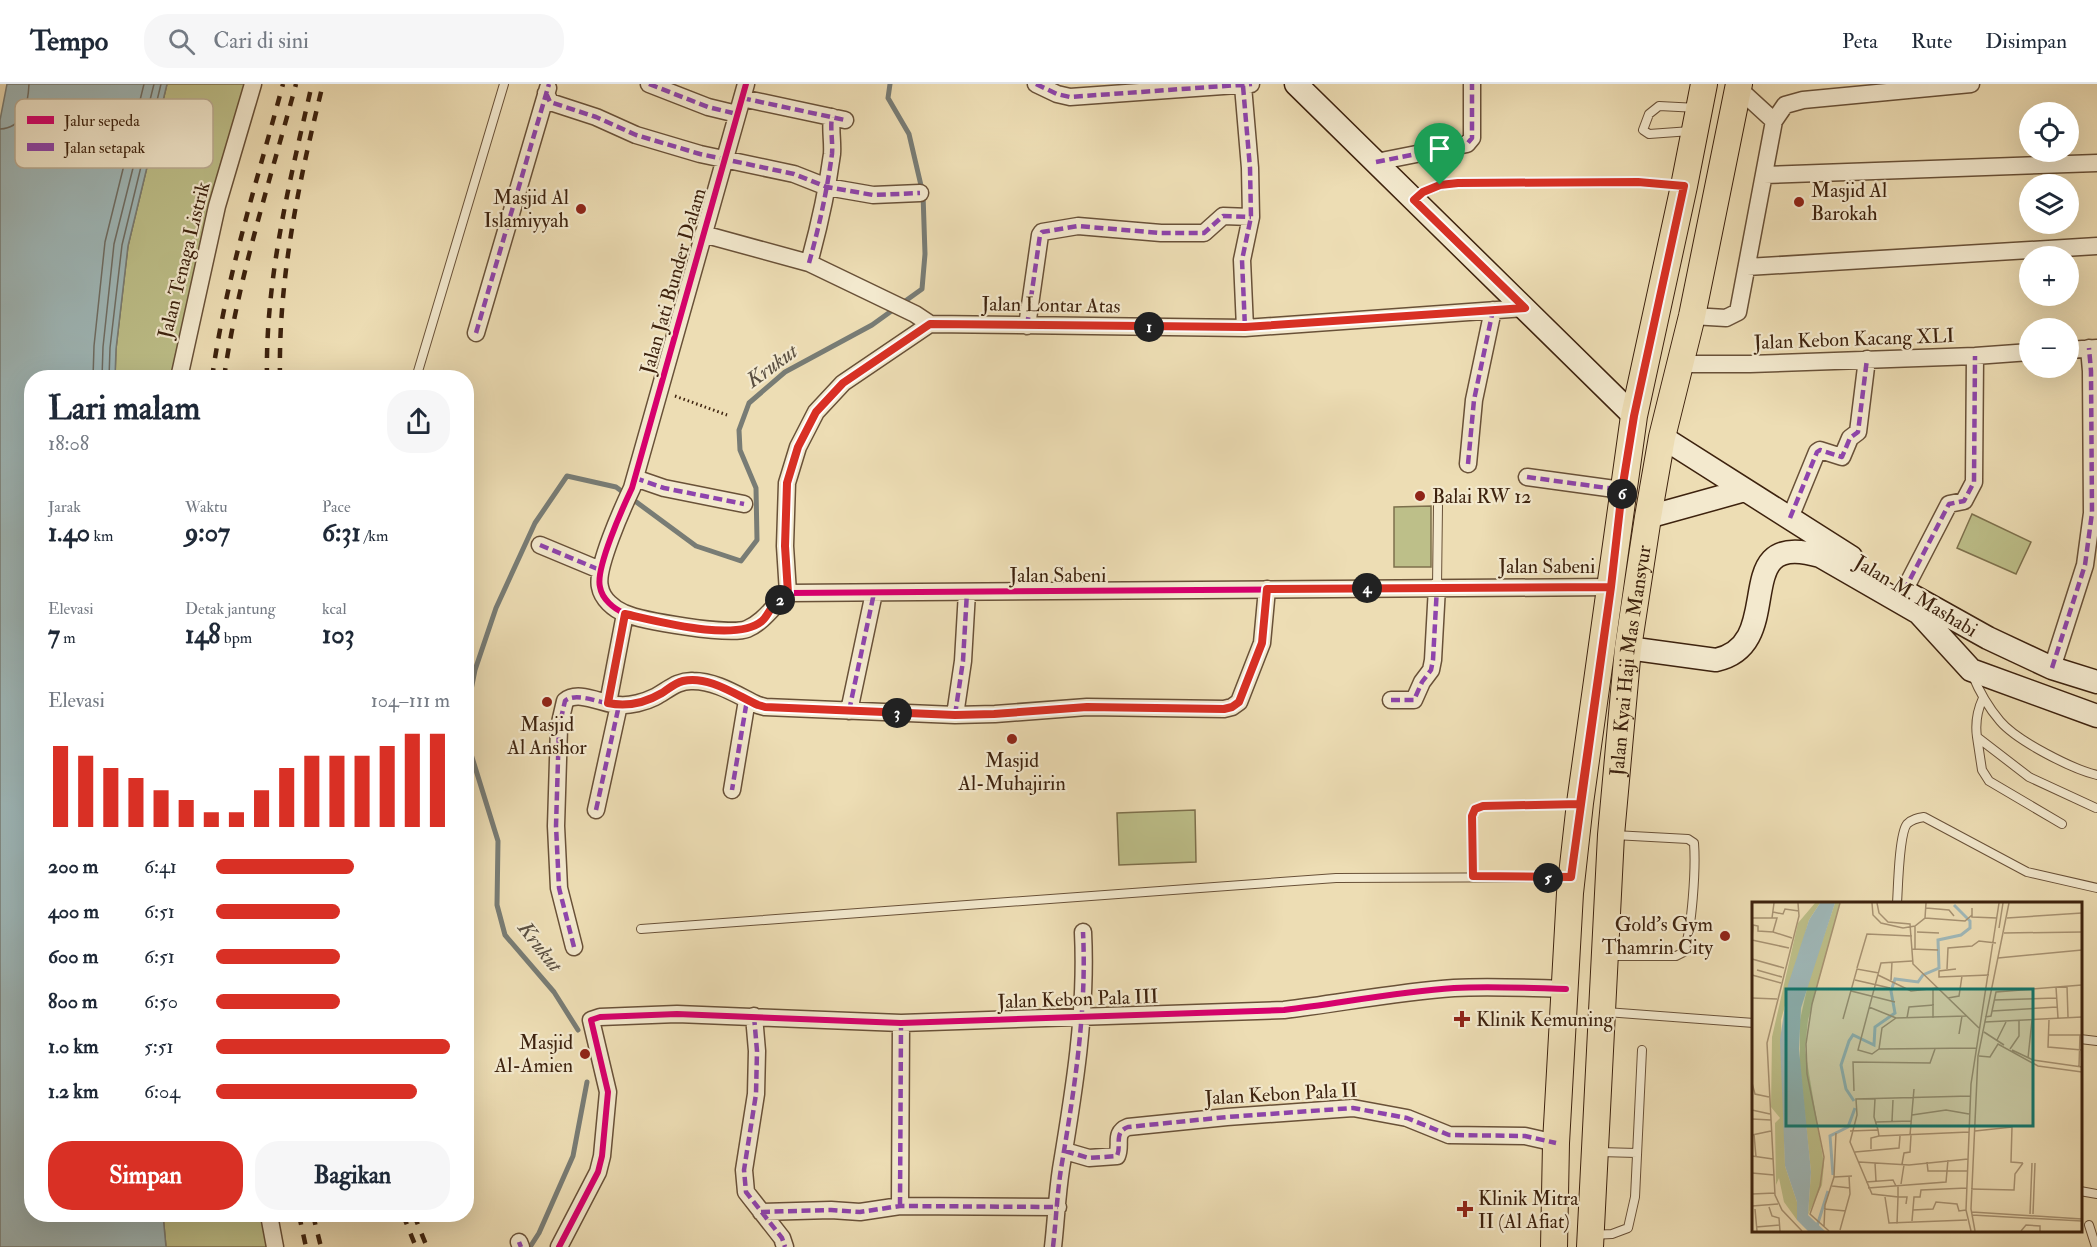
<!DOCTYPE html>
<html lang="id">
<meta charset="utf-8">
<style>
body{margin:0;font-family:"IM FELL Double Pica",serif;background:#f6f6f7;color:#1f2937;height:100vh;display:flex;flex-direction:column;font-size:22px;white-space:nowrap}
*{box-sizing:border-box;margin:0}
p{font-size:20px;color:#747a83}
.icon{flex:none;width:33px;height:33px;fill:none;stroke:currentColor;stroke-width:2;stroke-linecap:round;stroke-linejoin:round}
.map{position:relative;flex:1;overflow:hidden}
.panel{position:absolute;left:24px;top:286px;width:450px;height:852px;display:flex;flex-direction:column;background:#fff;border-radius:24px;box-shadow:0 6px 24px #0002}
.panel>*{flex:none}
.controls{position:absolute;left:2019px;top:18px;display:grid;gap:12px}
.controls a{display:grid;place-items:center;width:60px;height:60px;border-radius:50%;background:#fff;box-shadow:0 6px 24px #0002;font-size:30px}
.pin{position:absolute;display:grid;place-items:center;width:51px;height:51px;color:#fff;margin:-62px -26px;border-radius:50% 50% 50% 0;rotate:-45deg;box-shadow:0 0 6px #0007}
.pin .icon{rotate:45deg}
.km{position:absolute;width:30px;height:30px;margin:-15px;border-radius:50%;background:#222;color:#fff;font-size:16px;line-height:30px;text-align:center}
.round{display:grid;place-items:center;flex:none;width:63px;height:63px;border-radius:24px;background:#f6f6f7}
.headline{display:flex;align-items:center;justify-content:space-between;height:102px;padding:0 24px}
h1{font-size:33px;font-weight:800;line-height:45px}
.metrics{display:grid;grid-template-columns:repeat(3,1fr);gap:9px;height:102px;padding:6px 24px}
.metrics div{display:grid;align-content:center}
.metrics b{font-size:26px;font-weight:800}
.metrics small{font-size:16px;font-weight:400}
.metrics p{font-size:16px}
.chart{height:168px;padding:12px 24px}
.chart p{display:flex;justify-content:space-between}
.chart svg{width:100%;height:108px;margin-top:6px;stroke:#d93025;stroke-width:6}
.cta{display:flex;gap:12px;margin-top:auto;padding:12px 24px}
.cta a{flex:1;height:69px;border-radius:24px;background:#d93025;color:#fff;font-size:24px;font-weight:800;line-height:69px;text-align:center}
.cta a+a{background:#f6f6f7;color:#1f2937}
ul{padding:0 24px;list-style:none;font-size:20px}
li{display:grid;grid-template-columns:96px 72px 1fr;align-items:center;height:45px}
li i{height:15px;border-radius:8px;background:#d93025}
header{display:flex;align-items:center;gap:36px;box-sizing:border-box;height:84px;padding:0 30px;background:#fff;border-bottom:2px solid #e0e1e3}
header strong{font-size:28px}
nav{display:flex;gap:33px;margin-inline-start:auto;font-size:21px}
.search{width:420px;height:54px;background:#f6f6f7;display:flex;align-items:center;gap:15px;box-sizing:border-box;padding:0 21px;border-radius:24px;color:#747a83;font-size:22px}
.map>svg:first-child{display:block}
</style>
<header>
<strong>Tempo</strong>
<div class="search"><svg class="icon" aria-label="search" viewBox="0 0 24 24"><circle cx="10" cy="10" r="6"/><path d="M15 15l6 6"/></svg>Cari di sini</div>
<nav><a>Peta</a><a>Rute</a><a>Disimpan</a></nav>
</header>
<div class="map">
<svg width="2097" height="1163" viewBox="0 0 2097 1163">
<rect width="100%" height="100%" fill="#edddb4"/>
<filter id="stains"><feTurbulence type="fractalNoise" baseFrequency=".00333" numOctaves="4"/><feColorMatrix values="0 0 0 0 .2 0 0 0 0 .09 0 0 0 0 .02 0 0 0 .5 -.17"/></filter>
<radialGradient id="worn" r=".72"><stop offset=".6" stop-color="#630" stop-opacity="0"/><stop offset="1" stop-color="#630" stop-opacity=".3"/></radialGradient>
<path fill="#bdbf89" stroke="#7d704c" stroke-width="1.5" d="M167 0H254L180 294H115L116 265 128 162Z
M1431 422V483H1394V423Z
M1972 430 2031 458 2016 490 1957 464Z
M1195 726 1196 778 1119 781 1117 729Z
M163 1131H268L274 1163H166Z"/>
<path fill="#9fb8b9" stroke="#787c75" stroke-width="1.5" d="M7 0H167L128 162 116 265 115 294H32V1131H163L166 1163H0V36Z"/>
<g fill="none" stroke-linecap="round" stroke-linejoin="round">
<path stroke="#6e6d64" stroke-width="1.5" d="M0 45C24 44 28 20 29 0
M93 294 94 262 105 158 144 0
M102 294 103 263 114 160 154 0
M109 294 110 264 122 161 161 0"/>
<path stroke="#787c75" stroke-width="5" d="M466 631 475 586 496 524 535 439 567 392 616 403 696 462 741 477 757 456 756 404 740 366 739 346 749 319 785 288 872 241 922 205 925 170 923 110 909 50 888 14 890 0
M466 654 498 757 497 821 505 851 554 908 578 946
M530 1163 539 1149 573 1072 587 998"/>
<g stroke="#695138" stroke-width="10">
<path id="lane" d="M1691 47 1649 50 1643 46 1649 30 1659 22 1698 24
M1416 115C1428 104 1442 100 1458 99L1638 98 1680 102
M416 294 504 0
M1437 503 1438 422
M1972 590C1979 607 1988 623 2000 637 2017 657 2072 685 2097 691
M1983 614C1977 627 1975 639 1977 653L2029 693 2096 724
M1977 653 1982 686 1989 697 2062 740
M1473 792 1472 733 1475 725 1483 722 1577 720
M1897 820C1898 804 1899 750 1907 740 1912 735 1918 734 1924 733L2027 788 2097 804
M641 845 1336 794 1568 793
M1607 872H1676L1684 868C1692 844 1696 785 1694 759L1688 755 1614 751
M1606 928 1754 939
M2080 955 2097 957
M1599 1068 1637 1069
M2080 1107 2097 1110
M2089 1141 2096 1163
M1592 1151 1612 1150 1628 1144 1635 1113 1642 966"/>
</g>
<g stroke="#695138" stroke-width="19">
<path id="street" d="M649 0 708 23 737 30
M746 0 632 404C623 423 595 485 600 503 602 515 614 525 624 529 642 537 730 552 747 545 764 538 774 521 788 509L1611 503
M1036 0 1057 10 1070 13 1251 0
M1243 2 1250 84 1251 133 1242 176 1245 244
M1738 4 1774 37
M546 9 550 18 596 33 636 51 700 70 794 90 827 103 873 111 920 109
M742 14 845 36
M1376 78 1467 60 1472 54V0
M1764 91 2097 79
M703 150 809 179 915 230 930 240 1245 244 1525 224
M809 179C819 143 827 107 832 70 833 58 830 45 832 33
M1747 183 2097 162
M1692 232 1726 234 1738 228 1774 37 1785 21 1803 16 1971 0
M1027 242 1040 151 1042 148 1078 142 1161 149H1204L1223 132 1251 133
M476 249 548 4
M2068 266 2097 264
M1680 280H1750L1975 272 2030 268
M179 294 217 122 253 0
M1468 380 1474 316 1493 226
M1527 393 1622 406
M635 394 664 404 744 420
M1790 434 1817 368 1820 366 1842 373 1850 354 1858 348 1867 275
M540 461 600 486
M1904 507 1949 420 1964 417 1974 398 1975 272
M788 509 785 462 787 399 798 363 816 328 843 299 930 240
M2052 584 2085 481 2092 429 2091 287 2089 264
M1391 616H1414L1422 598 1431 586 1433 576 1437 503
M608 619 625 530
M849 627 874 509
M955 631 963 577 967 508
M732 706 747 616
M596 726 619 621
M574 863 559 804 556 742 559 643 565 617C578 605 604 621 619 621 630 622 645 618 655 613 668 606 678 596 693 597 716 597 737 611 758 621L765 623 955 631 995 630 1087 623 1224 625 1232 623 1239 618 1262 559 1267 505
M754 932 757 967 756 1010 744 1086 746 1108 782 1154 785 1163
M1065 1067 1089 1074 1117 1072C1122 1060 1113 1049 1128 1043L1227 1033 1353 1024 1407 1034 1449 1051 1525 1052 1556 1059
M900 1122 901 939
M761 1128 831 1126 860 1128 900 1122 1058 1123
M269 1131 275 1163
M519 1158 521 1163
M559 1163 598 1088 602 1072 608 1008 591 936 600 933 677 930 901 939 1284 926C1341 919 1397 908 1454 904 1491 902 1529 904 1566 905
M1053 1163C1056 1137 1057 1111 1061 1085 1074 1007 1087 928 1083 848"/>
</g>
<g stroke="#3d220e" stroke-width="25">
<path id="secondary" d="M1296 0 1634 332
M1662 353 1851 473
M1648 433 1745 406
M1911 511 1988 554 2052 584 2097 598
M1628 564 1716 576C1790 560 1725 444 1820 472L1919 529 1971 586 2097 632"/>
</g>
<g stroke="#3d220e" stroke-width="28">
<g id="primary">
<path d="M1554 1163 1556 1059 1570 809 1580 719 1634 332 1684 102 1704 0"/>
<path id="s1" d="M1590 1163 1611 751 1628 564 1648 433 1662 353 1692 232 1739 0"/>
</g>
</g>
<path stroke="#3d220e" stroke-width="3" stroke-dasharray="1.5 3" stroke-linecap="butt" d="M675 312 727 331"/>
<use href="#lane" stroke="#f3e9ce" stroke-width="8"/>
<use href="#street" stroke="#f3e9ce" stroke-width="16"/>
<use href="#secondary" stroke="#f3e9ce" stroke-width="22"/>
<use href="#primary" stroke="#edddb4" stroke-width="26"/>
<path stroke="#3d220e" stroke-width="4.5" stroke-dasharray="10 10" stroke-linecap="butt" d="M212 294C226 194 257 97 283 0
M224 294C238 194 270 97 296 0
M267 294C265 195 290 96 312 0
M280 294C278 194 299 97 323 0
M299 1131 306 1163
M313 1131 321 1163
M403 1131 416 1163
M414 1131 427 1163"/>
<path stroke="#8e44ad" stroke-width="4.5" stroke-dasharray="9 4.5" stroke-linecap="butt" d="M649 0 708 23 737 30
M1036 0 1057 10 1070 13 1252 0
M1243 2 1250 84 1251 133 1242 176 1245 244
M546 9 550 18 596 33 636 51 700 70 794 90 827 103 873 111 920 109
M742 14 845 36
M1376 78 1467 60 1472 54V0
M809 179C819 143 827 107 832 70 833 58 830 45 832 33
M1027 242 1040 151 1042 148 1078 142 1161 149H1204L1223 132 1251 133
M476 249 549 0
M1468 380 1474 316 1493 226
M1527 393 1622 406
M635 394 664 404 744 420
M1790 434 1817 368 1820 366 1842 373 1850 354 1858 348 1867 275
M540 461 600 486
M1904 507 1949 420 1964 417 1974 398 1975 272
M788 509 785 462 787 399 798 363 816 328 843 299 930 240
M2052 584 2085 481 2092 429 2091 287 2089 264
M1391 616H1414L1422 598 1431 586 1433 576 1437 503
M608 619 625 530
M849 627 874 509
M955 631 963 577 967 508
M596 726 619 621
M574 863 559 804 556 742 559 643 565 617C577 606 607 623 623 621 633 620 644 618 654 614 667 607 676 597 691 597 712 597 729 607 747 616L732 706
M754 932 757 967 756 1010 744 1086 746 1108 782 1154 785 1163
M1065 1067 1089 1074 1117 1072C1122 1060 1113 1049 1128 1043L1227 1033 1353 1024 1407 1034 1449 1051 1525 1052 1556 1059
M900 1122 901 939
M761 1128 831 1126 860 1128 900 1122 1058 1123
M519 1158 521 1163
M1053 1163C1056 1137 1057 1111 1061 1085 1074 1007 1087 928 1083 848"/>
<g stroke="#f3e9ce" stroke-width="10">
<path id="cycleway" d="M746 0 632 404C623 423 595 485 600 503 602 515 614 525 624 529 642 537 730 552 747 545 764 538 774 521 788 509L1611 503
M559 1163 598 1088 602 1072 608 1008 591 936 600 933 677 930 901 939 1284 926C1341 919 1397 908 1454 904 1491 902 1529 904 1566 905"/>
</g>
<use href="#cycleway" stroke="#d6006c" stroke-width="6"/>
</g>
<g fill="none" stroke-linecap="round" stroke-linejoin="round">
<g stroke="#fff" stroke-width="12">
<path id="route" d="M1440 101 1423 108 1414 116 1525 224 1245 243 930 240 843 299 816 328 798 363 787 399 785 462 788 509C783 513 778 517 774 521 769 526 767 533 762 537 736 559 657 537 625 530L608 619C627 623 645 619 662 609 668 605 675 599 683 597 708 591 736 611 758 621L765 623 955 631 994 630 1087 623 1224 625 1232 623 1239 618 1262 559 1267 505 1611 503 1571 793 1473 792 1472 732 1475 725 1483 722 1580 720 1611 503 1622 406 1634 332 1684 102 1638 98 1458 99 1440 101"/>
</g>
<use href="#route" stroke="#d93025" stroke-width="8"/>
</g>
<g fill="#8f2418" stroke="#f3e9ce" stroke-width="2">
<circle cx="1799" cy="118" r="6"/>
<circle cx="581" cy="125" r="6"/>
<circle cx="1420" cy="412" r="6"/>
<circle cx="547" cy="618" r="6"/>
<circle cx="1012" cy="655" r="6"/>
<circle cx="1725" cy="852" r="6"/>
<path d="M1459 926h6v6h6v6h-6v6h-6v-6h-6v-6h6z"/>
<circle cx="585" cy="970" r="6"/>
<path d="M1462 1116h6v6h6v6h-6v6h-6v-6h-6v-6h6z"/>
</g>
<g text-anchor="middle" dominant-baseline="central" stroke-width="4.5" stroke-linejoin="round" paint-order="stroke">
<g font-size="20" fill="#3d220e" stroke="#f3e9ce" text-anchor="start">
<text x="1811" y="106">Masjid Al<tspan x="1811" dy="23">Barokah</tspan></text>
<text x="569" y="113" text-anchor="end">Masjid Al<tspan x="569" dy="23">Islamiyyah</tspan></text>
<text x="1432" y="412">Balai RW 12</text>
<text x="547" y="640" text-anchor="middle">Masjid<tspan x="547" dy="23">Al Anshor</tspan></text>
<text x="1012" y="676" text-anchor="middle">Masjid<tspan x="1012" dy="23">Al-Muhajirin</tspan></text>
<text x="1713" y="840" text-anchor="end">Gold's Gym<tspan x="1713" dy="23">Thamrin City</tspan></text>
<text x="1476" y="935">Klinik Kemuning</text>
<text x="573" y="958" text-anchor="end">Masjid<tspan x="573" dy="23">Al-Amien</tspan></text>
<text x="1478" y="1114">Klinik Mitra<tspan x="1478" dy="23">II (Al Afiat)</tspan></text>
</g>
<g font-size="20" fill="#3d220e" stroke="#f3e9ce">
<text transform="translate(184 176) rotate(-76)">Jalan Tenaga Listrik</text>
<text transform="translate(673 197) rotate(-74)">Jalan Jati Bunder Dalam</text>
<text transform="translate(1051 221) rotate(1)">Jalan Lontar Atas</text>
<text transform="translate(1854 255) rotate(-2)">Jalan Kebon Kacang XLI</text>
<text x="1547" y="482">Jalan Sabeni</text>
<text x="1058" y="491">Jalan Sabeni</text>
<text transform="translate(1916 512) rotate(31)">Jalan M. Mashabi</text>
<text stroke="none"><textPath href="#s1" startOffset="588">Jalan Kyai Haji Mas Mansyur</textPath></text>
<text transform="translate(1078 915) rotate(-2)">Jalan Kebon Pala III</text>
<text transform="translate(1281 1010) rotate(-3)">Jalan Kebon Pala II</text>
</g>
<g font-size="21" font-style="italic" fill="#5a4f41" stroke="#f3e9ce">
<text transform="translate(772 282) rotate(-36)">Krukut</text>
<text transform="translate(540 863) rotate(52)">Krukut</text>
</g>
</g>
<g transform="translate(1752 818)">
<rect width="330" height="330" fill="#edddb4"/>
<path d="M63 1H68L57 18 29 118 33 264 45 300V318L32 300 27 276 24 283 23 221 28 216 19 205 20 135 46 21ZM83 1H88L56 118 53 147 72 262 70 283 56 313 59 270 48 164V118L57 78Z" fill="#bdbf89"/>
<path d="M68 1H83L49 106 47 147 59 270 56 313 73 329H56L45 318V300L33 264 28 138 36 83 57 18Z" fill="#9fb8b9"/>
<path fill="none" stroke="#9fb8b9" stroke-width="3" d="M102 199 94 187 89 163 97 139 101 133 122 143 123 125 143 111 139 89 143 77 166 80 171 73 187 66 186 38 209 33 218 26V19L202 3M81 273 78 234 96 225 103 206M65 324 76 289"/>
<path fill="none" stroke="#a79272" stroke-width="1.5" d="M46 1 47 14 15 141 23 293 30 308 50 329M120 1 121 13 129 21 151 26 163 24 173 16 174 1M125 1 127 11 136 20 158 22 161 62 227 126M174 6 197 8 202 14M220 6V15L245 16M21 10 31 12 33 7 47 9M0 16H20L22 1M173 16 213 19 220 13M255 16 330 11M247 26 251 1M21 30 40 36M165 30 187 31M252 31 330 30M0 38 1 23 6 24V29L21 30 25 16H20M0 38 37 46M160 47 186 48M163 47V24M246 56 330 48M0 57 32 66M160 59 129 61 106 148 120 152 127 147 224 146M105 66 115 32 160 34M195 67 196 46 220 44 227 39 244 41M204 67 187 69V75L237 73M5 68 30 75M0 73 29 81M126 73 159 89 186 86M103 78 138 86M139 78 140 60M315 84 316 115M304 85 306 116M181 88V116M99 89 143 100M0 96 25 97M196 96 207 94 210 74M242 98 305 96M117 105 144 116 214 114M240 109 305 105M233 115 239 114 244 90 330 83M155 116 157 105 182 103M91 117 105 67 127 71M297 118 296 145 330 148M233 120 330 115M232 130 252 143M207 132 210 114M297 133H330M245 138 254 120M127 147 130 126 144 116M258 147 267 134V119M260 148 281 158 330 165M227 154 238 155 246 142 286 164 330 170M276 156 280 118M327 164 328 133M0 181 3 192 17 195M102 189 101 160 178 161 183 147M123 197 122 215 126 228M0 208 18 212M160 213 194 208 217 212M0 217 19 218M140 219 141 198M124 220 159 219M98 229 126 228 127 234M223 229 260 225 259 260 271 261M2 232 4 255M0 233 19 229M158 233 162 187M119 247V236L127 234 217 230M103 250 147 246 148 234M0 254 21 257M107 260 157 263 216 257M175 260 176 269H195L196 258M123 261 124 279M150 262 152 251 158 250 159 233M0 271 22 273M82 275 100 274M114 280 141 278 144 284M149 282 152 263M146 283V295H155L154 302M80 284 98 286M116 286 194 280 195 269H216M219 287 262 288 263 272 271 261M0 292 23 291M133 295 137 321 215 318M0 304 26 302M17 305 20 314 27 316 28 329M3 307 5 329M72 307 94 309M161 308 181 307 184 300 205 302 207 309 214 308M220 310 330 317M278 312 280 261M281 312 283 261M220 313 330 319M160 319 162 295H168L169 288 215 286M145 322 146 295 120 292 98 240 105 213 104 197 218 194M72 324 73 303 82 275 84 231M4 325 28 323M88 328 98 292 97 274M77 329 58 312 68 284 72 255 55 172 54 142 60 102 88 1M219 329 214 308 219 182 247 1M223 329 219 307 226 154 257 1M269 329 274 323 288 324V329"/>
<path fill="#0f766e" fill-opacity="0.15" stroke="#0f766e" stroke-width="3" d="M34 87H281V224H34Z"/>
<rect width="330" height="330" fill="none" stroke="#3d220e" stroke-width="3"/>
</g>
<rect x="15" y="15" width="198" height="69" rx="9" fill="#f3e9ce" stroke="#bcad94" stroke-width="1.5"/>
<rect x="27" y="32" width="27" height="8" fill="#d6006c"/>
<rect x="27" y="59" width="27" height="8" fill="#8e44ad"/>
<g font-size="16" fill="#3d220e">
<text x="64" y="42">Jalur sepeda</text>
<text x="64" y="69">Jalan setapak</text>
</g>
<rect width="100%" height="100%" filter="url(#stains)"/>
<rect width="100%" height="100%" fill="url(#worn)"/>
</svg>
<div class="controls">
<a><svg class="icon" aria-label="locate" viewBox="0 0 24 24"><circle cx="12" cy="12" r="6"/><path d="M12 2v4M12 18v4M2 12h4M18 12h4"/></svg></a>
<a><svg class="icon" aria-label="layers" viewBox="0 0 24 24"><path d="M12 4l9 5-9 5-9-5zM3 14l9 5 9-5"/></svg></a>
<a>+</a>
<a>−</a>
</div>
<div class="pin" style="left:1440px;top:101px;background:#1e9e55"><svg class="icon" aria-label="arrive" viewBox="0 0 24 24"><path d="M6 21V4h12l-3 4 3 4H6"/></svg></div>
<b class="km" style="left:1149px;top:243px">1</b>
<b class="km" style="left:780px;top:516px">2</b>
<b class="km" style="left:897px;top:629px">3</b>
<b class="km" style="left:1367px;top:504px">4</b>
<b class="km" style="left:1548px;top:794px">5</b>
<b class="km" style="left:1622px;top:410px">6</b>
<section class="panel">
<div class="headline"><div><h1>Lari malam</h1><p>18:08</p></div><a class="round"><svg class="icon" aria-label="share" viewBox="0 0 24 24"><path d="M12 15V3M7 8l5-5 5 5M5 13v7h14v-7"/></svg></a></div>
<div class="metrics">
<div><p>Jarak</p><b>1.40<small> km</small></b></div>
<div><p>Waktu</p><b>9:07</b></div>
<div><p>Pace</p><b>6:31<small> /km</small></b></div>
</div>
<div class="metrics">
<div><p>Elevasi</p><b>7<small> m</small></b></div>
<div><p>Detak jantung</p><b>148<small> bpm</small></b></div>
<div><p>kcal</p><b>103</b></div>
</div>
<div class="chart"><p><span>Elevasi</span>104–111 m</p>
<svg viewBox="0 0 160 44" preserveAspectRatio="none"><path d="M5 44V11M15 44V15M25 44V20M35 44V24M45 44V29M55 44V33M65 44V38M75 44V38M85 44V29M95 44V20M105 44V15M115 44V15M125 44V15M135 44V11M145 44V6M155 44V6"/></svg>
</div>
<ul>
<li><b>200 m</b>6:41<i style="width:59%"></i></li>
<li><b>400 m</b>6:51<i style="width:53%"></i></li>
<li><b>600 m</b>6:51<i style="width:53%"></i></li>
<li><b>800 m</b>6:50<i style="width:53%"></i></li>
<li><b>1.0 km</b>5:51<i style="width:100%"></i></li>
<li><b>1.2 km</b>6:04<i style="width:86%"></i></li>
</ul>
<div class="cta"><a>Simpan</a><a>Bagikan</a></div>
</section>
</div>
